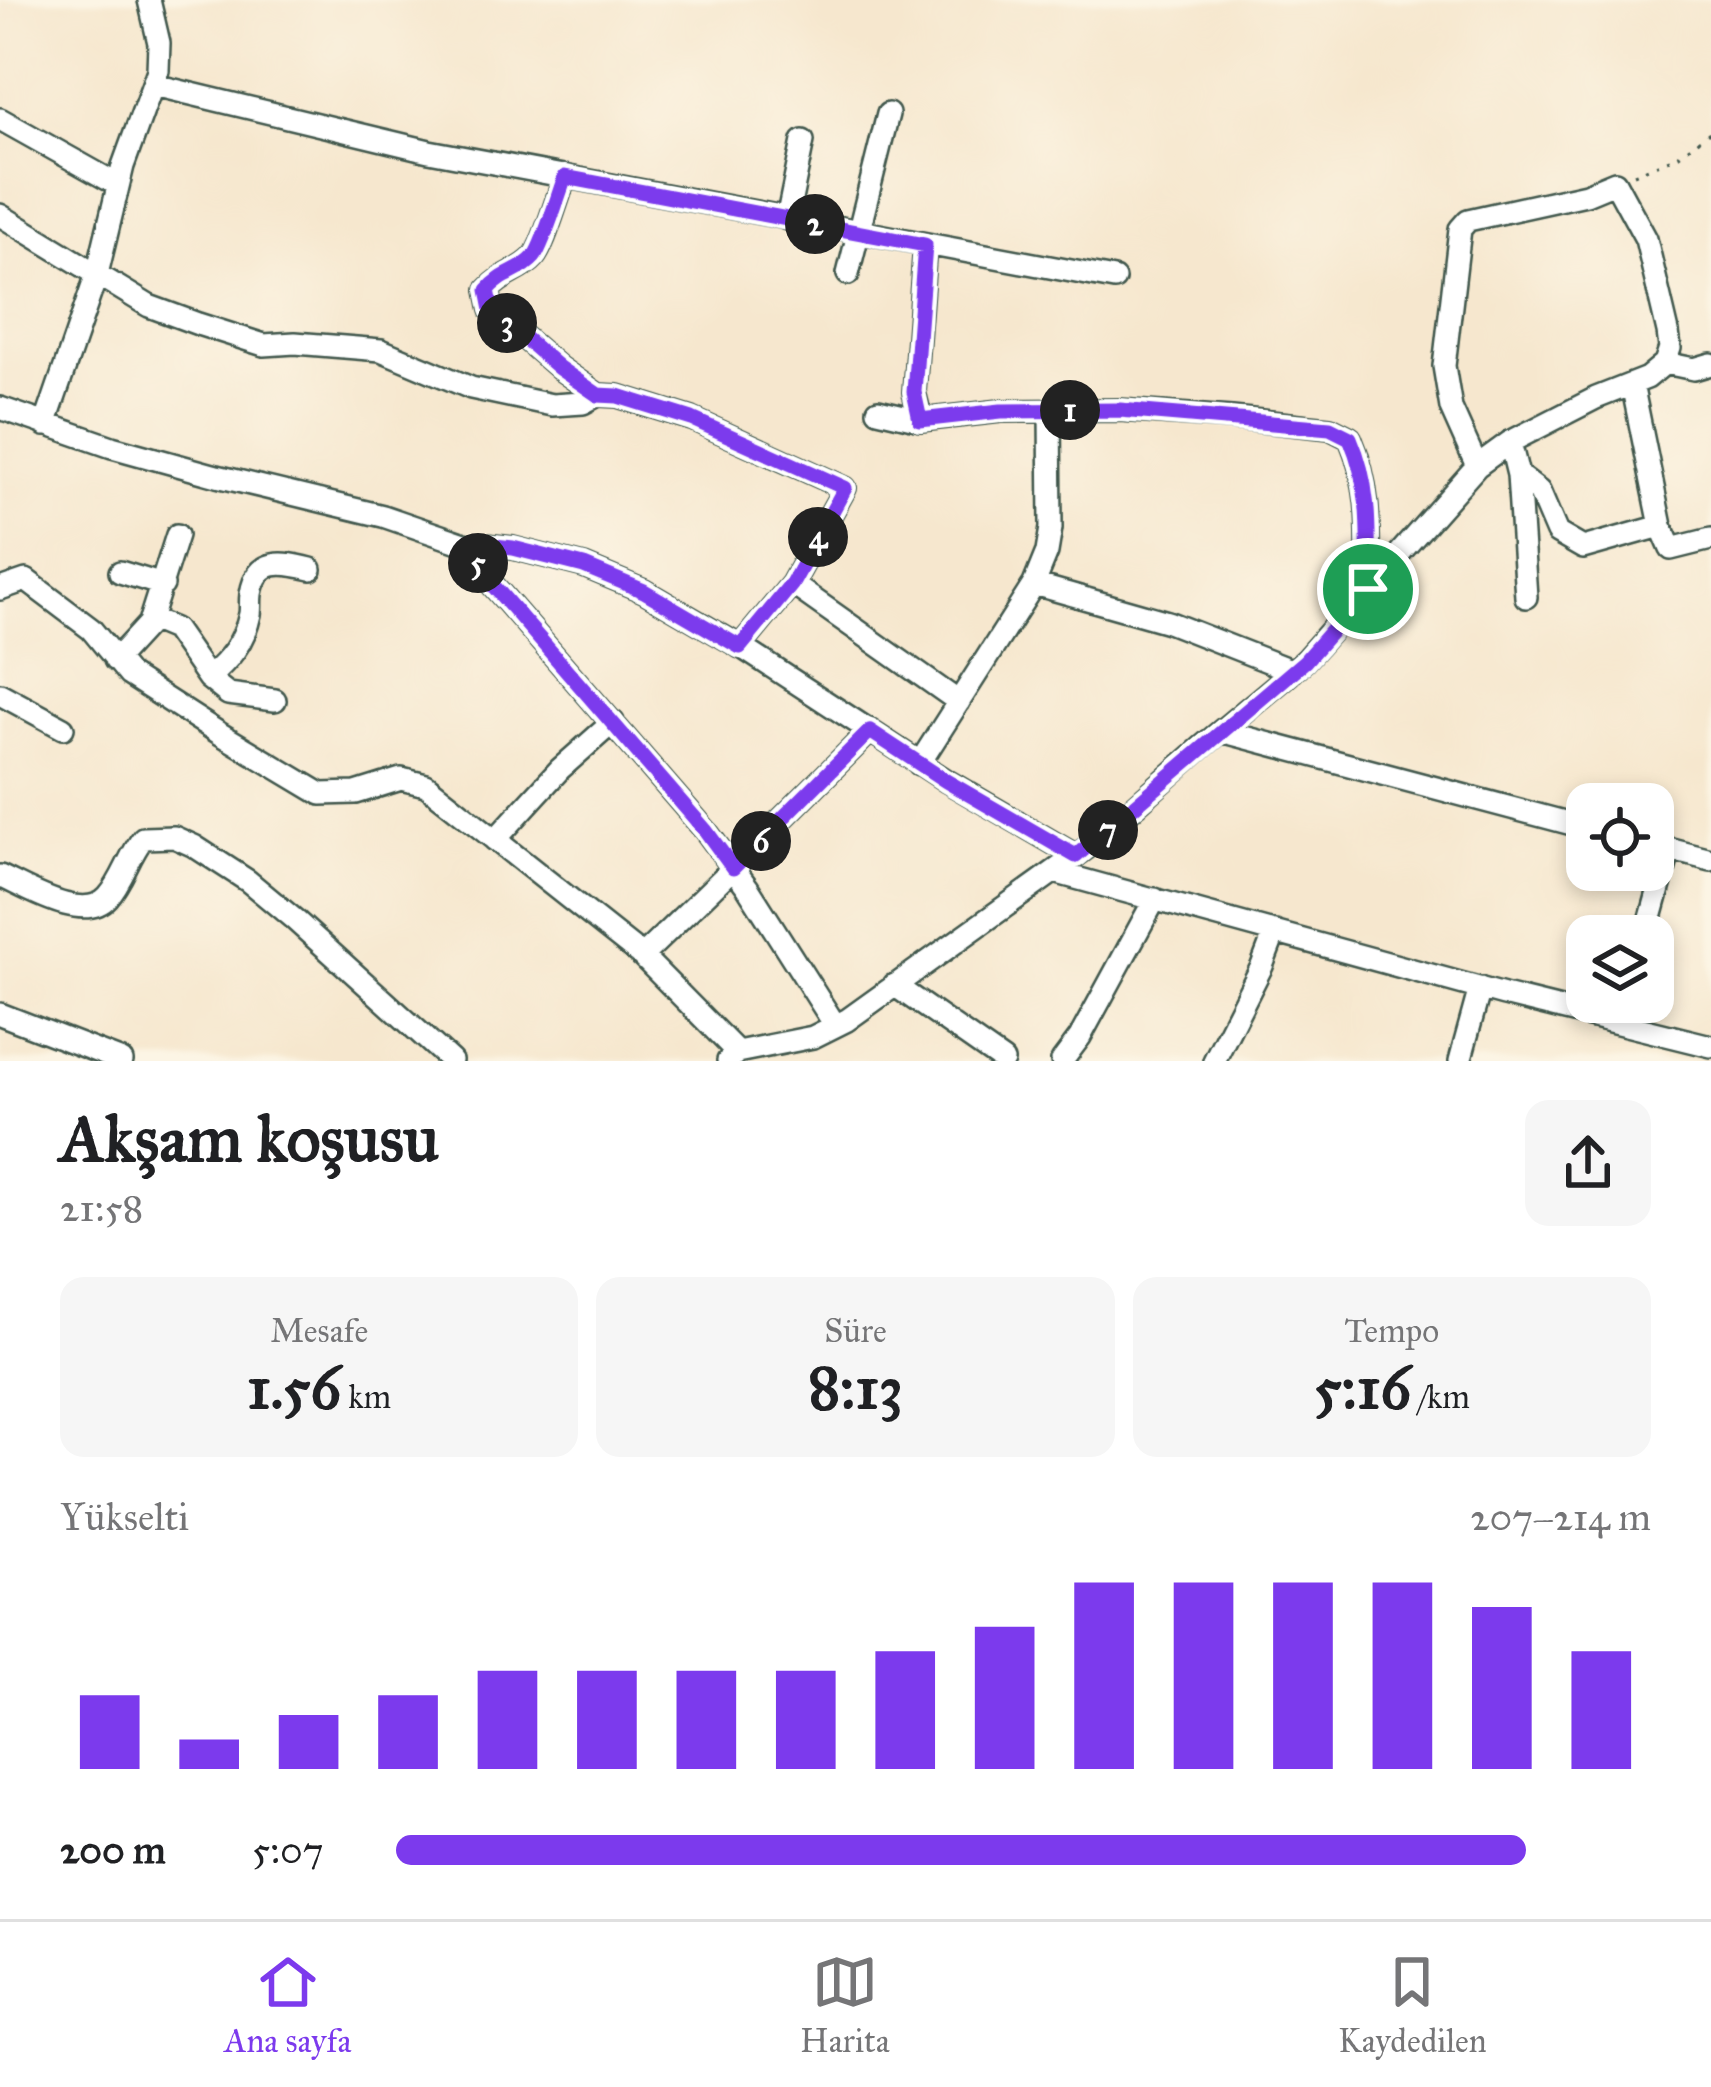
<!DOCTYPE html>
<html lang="tr">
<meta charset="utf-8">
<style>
body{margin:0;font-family:"IM FELL Great Primer",serif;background:#f6f6f6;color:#202124;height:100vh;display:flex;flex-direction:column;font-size:45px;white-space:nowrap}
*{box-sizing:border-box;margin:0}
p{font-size:39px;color:#757577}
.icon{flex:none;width:66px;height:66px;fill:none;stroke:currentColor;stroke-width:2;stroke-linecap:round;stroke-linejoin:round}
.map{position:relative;height:1061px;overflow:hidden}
.drawer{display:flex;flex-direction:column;background:#fff;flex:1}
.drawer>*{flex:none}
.fabs{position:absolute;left:1566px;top:783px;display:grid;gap:24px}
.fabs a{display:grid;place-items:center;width:108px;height:108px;border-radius:24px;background:#fff;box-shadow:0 6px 18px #0003;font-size:60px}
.pin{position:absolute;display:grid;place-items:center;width:102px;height:102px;color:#fff;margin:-51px;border:6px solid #fff;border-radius:50%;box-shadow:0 3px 12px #0007}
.km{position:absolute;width:60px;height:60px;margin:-30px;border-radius:50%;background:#222;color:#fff;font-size:33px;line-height:60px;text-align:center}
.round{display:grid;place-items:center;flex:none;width:126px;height:126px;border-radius:24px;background:#f6f6f6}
.head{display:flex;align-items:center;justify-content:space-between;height:204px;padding:0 60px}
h1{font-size:66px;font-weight:800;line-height:90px}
.stats{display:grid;grid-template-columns:repeat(3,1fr);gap:18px;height:204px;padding:12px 60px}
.stats div{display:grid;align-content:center;border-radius:24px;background:#f6f6f6;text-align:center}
.stats b{font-size:60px;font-weight:800}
.stats small{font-size:33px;font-weight:400}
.stats p{font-size:33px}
.chart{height:336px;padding:24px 60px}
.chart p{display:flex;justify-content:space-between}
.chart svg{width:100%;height:216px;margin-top:12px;stroke:#7c3aed;stroke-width:6}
ul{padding:0 60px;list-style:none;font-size:39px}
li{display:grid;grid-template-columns:192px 144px 1fr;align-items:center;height:90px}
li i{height:30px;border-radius:15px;background:#7c3aed}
.menu{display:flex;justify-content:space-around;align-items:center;height:168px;border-top:3px solid #e0e0e0;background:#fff;font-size:33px;color:#757577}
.menu a{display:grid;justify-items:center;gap:6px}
.menu .active{color:#7c3aed}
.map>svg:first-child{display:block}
</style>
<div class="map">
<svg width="1711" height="1061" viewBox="0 0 1711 1061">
<rect width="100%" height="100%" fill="#fcf5e5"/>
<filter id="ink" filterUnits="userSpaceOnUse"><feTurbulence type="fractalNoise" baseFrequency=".00833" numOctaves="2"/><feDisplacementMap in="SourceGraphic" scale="24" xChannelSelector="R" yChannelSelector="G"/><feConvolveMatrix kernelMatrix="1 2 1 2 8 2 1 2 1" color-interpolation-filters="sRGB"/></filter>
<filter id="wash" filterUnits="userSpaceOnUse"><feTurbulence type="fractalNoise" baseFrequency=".004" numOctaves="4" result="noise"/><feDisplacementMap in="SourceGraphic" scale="48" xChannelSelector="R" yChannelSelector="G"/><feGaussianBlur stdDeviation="2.7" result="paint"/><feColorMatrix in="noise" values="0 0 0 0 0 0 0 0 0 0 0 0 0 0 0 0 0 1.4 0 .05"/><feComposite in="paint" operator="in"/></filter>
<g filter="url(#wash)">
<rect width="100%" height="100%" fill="#f6e7ce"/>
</g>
<g filter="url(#ink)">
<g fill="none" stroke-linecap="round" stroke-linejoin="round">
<g stroke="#3f564b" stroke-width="26">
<path id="minor" d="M154 85 429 151 1114 279
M0 119 118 185
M565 177C559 193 543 247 534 257 521 272 504 272 488 290L492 310 559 368 598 395
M0 215 149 306 198 324 264 345 295 343 381 350 471 388 552 405 583 403 598 395 618 396 692 419 845 488 792 584 740 647
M787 219 803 141
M848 274 888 114
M1665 363 1694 369 1711 364
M1632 384 1661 526
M0 408 112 447 217 476 383 516 476 548 485 545 513 548 584 566 644 591 746 650 947 781 1076 856
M878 410 921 420 1001 411 1120 410 1232 418 1330 428 1350 438C1372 489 1368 535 1368 589
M921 420 914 392 925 245
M45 425 97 274 123 166 158 70 159 43 149 0
M1510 442 1518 475 1526 597
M1518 475 1539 491 1557 533 1583 548 1661 526 1671 549 1711 539
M476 548 478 563 491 583 706 831 748 888 835 1025
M120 572 163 585
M792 584 959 702
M1034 584 1168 622 1293 671
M0 589 26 580 91 629 129 675 219 733 321 794 356 793 401 779 426 785 642 956 737 1052
M150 619 174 629 208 678 228 694 275 700
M115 660 149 623 177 535
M208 678C229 660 244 643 250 614 251 608 250 601 251 594 257 557 283 562 311 569
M0 694 63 728
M1221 731 1587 828
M919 764 1034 584 1047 552 1051 528 1050 410
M495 840 560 769 613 722
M1653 845 1711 860
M1054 872 1504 995 1711 1046
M0 876C27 888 84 924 108 897 123 880 129 856 143 838L174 837 194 846 248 881 295 920 451 1061
M1646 936 1670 849
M642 956 733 868 870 731
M894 985 1003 1061
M0 1014 122 1061
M728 1061 737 1052 813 1037 847 1020 1091 845 1203 746 1286 677 1305 660 1477 466 1510 442 1596 398 1647 378 1665 363 1670 348 1668 332 1646 239 1615 182 1586 194 1468 220 1460 229 1444 366 1451 408 1477 466
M1062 1061 1080 1037 1155 899
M1214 1061 1262 966 1275 932
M1460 1061 1480 988"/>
</g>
<path stroke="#3f564b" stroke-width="3" stroke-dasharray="3 9" stroke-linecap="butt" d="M1634 174 1679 155 1711 131"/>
<use href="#minor" stroke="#fff" stroke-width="21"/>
</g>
</g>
<g fill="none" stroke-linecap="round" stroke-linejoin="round" filter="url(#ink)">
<g stroke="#fff" stroke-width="24">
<path id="route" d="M565 177 925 245 914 392 920 420 1001 411 1120 410 1330 428 1350 438C1372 489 1368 535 1368 589L1305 661 1076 856 946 781 870 731 733 868 706 831 491 583 478 563 476 548 485 545 513 548 584 566 644 591 740 647 792 584 845 488 692 419 618 396 598 395 559 368 492 310 488 290C503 272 520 273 534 257 543 246 559 193 565 177Z"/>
</g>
<use href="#route" stroke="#7c3aed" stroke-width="15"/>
</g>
</svg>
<div class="fabs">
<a><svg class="icon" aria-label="locate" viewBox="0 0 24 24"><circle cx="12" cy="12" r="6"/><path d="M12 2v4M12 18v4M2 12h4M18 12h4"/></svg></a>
<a><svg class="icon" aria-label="layers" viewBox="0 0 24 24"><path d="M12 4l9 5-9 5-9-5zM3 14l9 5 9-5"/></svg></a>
</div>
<div class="pin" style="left:1368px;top:589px;background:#1e9e55"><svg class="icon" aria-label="arrive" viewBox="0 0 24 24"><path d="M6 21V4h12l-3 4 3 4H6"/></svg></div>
<b class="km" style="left:1070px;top:410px">1</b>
<b class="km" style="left:815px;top:224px">2</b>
<b class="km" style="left:507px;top:323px">3</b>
<b class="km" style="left:818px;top:537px">4</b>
<b class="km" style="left:478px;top:563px">5</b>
<b class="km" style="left:761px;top:841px">6</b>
<b class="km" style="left:1108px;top:830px">7</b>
</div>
<section class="drawer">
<div class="head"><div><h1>Akşam koşusu</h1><p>21:58</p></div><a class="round"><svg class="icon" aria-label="share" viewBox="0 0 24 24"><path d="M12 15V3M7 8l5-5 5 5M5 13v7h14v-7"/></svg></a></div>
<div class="stats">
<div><p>Mesafe</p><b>1.56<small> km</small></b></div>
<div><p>Süre</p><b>8:13</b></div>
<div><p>Tempo</p><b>5:16<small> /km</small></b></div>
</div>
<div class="chart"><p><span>Yükselti</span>207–214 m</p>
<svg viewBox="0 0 160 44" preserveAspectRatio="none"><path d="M5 44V29M15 44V38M25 44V33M35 44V29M45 44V24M55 44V24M65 44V24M75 44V24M85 44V20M95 44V15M105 44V6M115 44V6M125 44V6M135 44V6M145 44V11M155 44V20"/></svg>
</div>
<ul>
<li><b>200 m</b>5:07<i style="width:90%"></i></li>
</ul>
</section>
<nav class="menu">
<a class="active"><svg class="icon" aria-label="home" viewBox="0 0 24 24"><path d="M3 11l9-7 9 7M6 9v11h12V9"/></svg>Ana sayfa</a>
<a><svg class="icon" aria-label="map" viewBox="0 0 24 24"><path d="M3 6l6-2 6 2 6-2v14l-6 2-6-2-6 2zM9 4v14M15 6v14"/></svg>Harita</a>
<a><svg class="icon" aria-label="saved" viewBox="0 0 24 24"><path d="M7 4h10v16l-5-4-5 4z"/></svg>Kaydedilen</a>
</nav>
